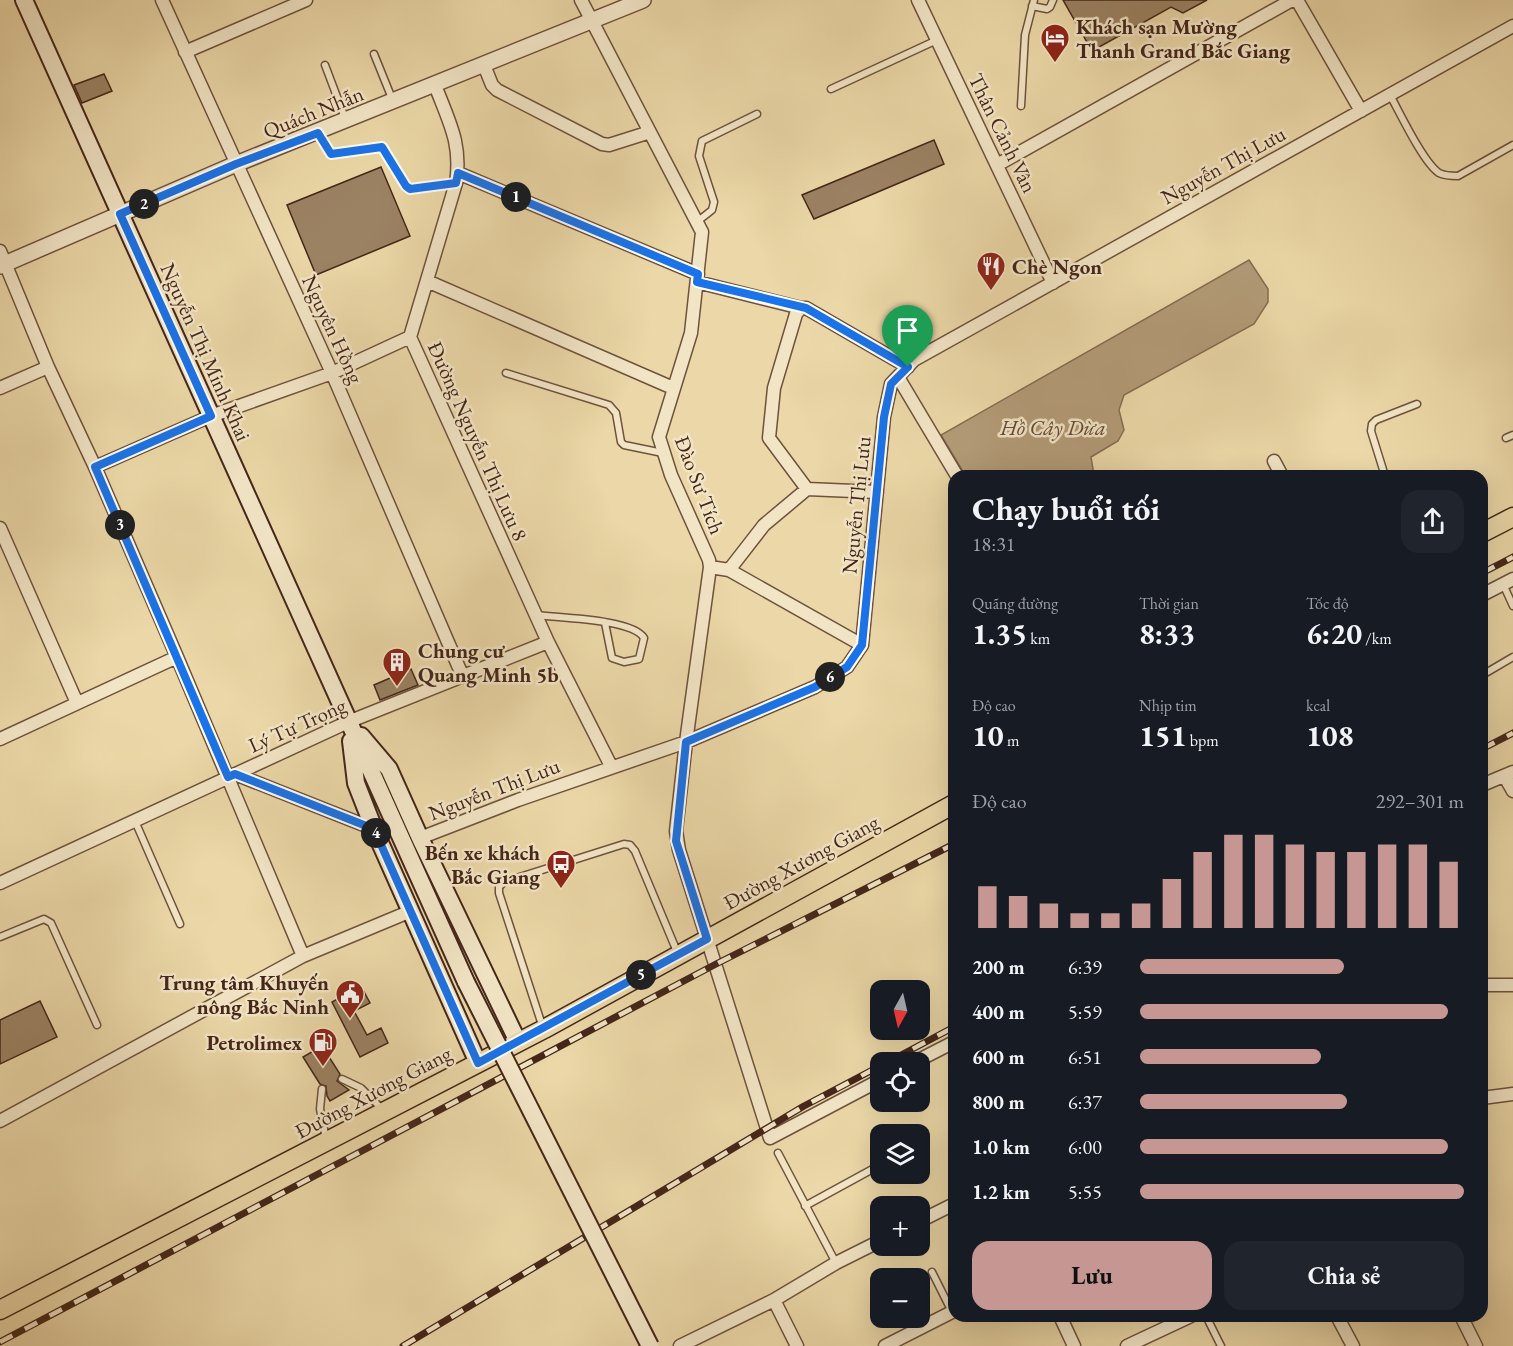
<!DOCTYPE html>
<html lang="vi">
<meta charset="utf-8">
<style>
body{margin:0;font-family:"EB Garamond",serif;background:#20242c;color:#f1f3f6;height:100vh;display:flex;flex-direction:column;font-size:22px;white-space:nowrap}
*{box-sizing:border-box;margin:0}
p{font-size:20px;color:#9ea1a6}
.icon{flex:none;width:33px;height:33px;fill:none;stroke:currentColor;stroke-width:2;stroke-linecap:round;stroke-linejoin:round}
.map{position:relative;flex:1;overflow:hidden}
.details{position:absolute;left:948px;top:470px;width:540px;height:852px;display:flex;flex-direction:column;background:#171b24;border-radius:18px;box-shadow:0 6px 24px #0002}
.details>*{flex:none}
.needle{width:39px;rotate:188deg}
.buttons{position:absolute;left:870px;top:980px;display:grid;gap:12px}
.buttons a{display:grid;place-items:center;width:60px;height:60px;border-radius:12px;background:#171b24;box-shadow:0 6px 24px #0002;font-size:30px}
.pin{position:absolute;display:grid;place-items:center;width:51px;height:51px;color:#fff;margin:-62px -26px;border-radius:50% 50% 50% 0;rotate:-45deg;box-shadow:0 0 6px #0007}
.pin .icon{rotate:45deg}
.km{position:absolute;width:30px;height:30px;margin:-15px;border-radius:50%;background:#222;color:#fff;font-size:16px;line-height:30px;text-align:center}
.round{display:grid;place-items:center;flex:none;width:63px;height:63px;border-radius:18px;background:#20242c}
.head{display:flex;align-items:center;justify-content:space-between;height:102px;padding:0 24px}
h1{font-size:33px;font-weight:700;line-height:45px}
.stats{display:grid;grid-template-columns:repeat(3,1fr);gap:9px;height:102px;padding:6px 24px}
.stats div{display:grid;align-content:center}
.stats b{font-size:30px;font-weight:700}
.stats small{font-size:16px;font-weight:400}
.stats p{font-size:16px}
.chart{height:168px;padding:12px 24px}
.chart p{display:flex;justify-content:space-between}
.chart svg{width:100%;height:108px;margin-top:6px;stroke:#c59692;stroke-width:6}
.button{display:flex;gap:12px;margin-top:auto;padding:12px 24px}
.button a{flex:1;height:69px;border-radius:18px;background:#c59692;color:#111;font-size:24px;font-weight:700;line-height:69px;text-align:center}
.button a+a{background:#20242c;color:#f1f3f6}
ul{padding:0 24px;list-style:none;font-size:20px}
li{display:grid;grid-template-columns:96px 72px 1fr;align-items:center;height:45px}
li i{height:15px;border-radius:8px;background:#c59692}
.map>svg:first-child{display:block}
</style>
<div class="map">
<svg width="1513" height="1346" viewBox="0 0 1513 1346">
<rect width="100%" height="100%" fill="#ebd7a7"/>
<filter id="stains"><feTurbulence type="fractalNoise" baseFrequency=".00333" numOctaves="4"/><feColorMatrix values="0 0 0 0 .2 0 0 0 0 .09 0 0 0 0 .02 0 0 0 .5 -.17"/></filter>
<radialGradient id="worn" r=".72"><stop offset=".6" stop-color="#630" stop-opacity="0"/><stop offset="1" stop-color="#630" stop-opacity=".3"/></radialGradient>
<path fill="#b29b77" stroke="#866c52" stroke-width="1.5" d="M1249 260 1268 289V302L1254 324 1124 395 1119 410 1124 430 1118 441 1091 457 1094 475H965L941 435Z"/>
<path fill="#9b8263" stroke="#44261a" stroke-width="1.5" d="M1063 0H1207L1183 13 1171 7 1092 51Z
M104 74 112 91 82 103 74 85Z
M934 140 944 164 814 219 802 195Z
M381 167 410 236 316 275 287 205Z
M411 669 418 685 380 700 374 685Z
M361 986 370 1003 354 1011 367 1035 381 1028 388 1043 360 1057 332 1002Z
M40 1001 57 1037 0 1064V1020Z
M322 1046 340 1074 337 1081 349 1090 330 1101 327 1096 326 1086 320 1084 303 1057Z"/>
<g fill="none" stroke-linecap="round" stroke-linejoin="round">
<g stroke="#6e523d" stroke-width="9">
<path id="service" d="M1032 6 1047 9 1050 7 1053 0
M374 54 393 101
M325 65 345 118
M831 89 937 40
M1390 95C1400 113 1423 162 1439 173 1445 176 1451 176 1458 176L1513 145
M1021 106 1025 35 1034 0
M318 133 331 154 382 147 406 186 410 188 455 183
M698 221 712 210 714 202 699 156 702 141 757 114
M506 373 609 405 616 413 621 442 624 445 663 453
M1506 438 1513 435
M1385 476 1371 431 1372 424 1376 420 1417 404
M1503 584 1513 606
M536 615C559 618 633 619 644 638L639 659 624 662 612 658 605 623
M1484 674 1513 657
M135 821 180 924
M0 937 44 919 51 923 97 1025
M543 1028 499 893V887L504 882 624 844 630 845 635 851 678 954
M342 1079 361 1088 382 1109
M322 1089 320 1109 326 1139
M778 1153 836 1263
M805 1206 880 1165
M932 1272 952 1312
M1206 1316 1221 1346"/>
</g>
<g stroke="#6e523d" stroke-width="15">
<path id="minor" d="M162 0 332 373 463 677
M581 0 702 232 691 333 659 437 671 475 709 560 710 567 686 742 676 831 679 850 770 1138 880 1080
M918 0 1053 283
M1297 0 1361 111
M185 52 306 0
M484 65 492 85 497 90 602 144 609 145 650 132
M435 85C449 122 462 143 456 183L410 337 548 642 611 766
M997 165 1292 0
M458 173 698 274
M0 251 48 367 95 467 177 657 303 956
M427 281 673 388
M697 282 801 308
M898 377 957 476
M0 388 48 367
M1274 461 1282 476
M95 467 211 416 332 373 410 337
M877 492 807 489 769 438 774 388 796 314 801 308H806L908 367
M0 528 77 703
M710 567 729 570 862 645
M729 570 764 525 807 489
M1482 595 1513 579
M0 739 177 657
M235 774 374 829
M1505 777 1513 791
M1482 785 1513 772
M420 838 518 800 686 742 815 687 847 667 862 645 884 417 891 384 914 360 1513 26
M0 883 348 722 548 642
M1482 985H1513
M915 1062 954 1042
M1482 1098 1513 1094
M0 1121 303 956 411 911
M920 1221 954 1204
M774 1300 797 1346
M1060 1316 1074 1346
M1337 1316 1353 1346
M1461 1316 1476 1346
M680 1346 774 1300 836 1263 880 1241
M885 1346 954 1311
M1127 1346 1191 1316"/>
</g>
<g stroke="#6e523d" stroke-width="18">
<path id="tertiary" d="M0 266 236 164 643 0"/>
</g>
<g stroke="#44261a" stroke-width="20">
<path id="secondary" d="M24 0 466 982
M361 736 389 769 420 838 518 1042
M351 741 356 783 374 829 478 1063"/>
</g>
<g stroke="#44261a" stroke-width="21">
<path id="primary" d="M1482 533 1513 517
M0 1310 544 1029 954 804"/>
</g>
<use href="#service" stroke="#f2e5c6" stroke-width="6"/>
<use href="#minor" stroke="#f2e5c6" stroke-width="12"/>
<use href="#tertiary" stroke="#f2e5c6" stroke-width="15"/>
<use href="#secondary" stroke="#f2e5c6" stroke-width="16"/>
<use href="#primary" stroke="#ebd7a7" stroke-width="18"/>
<g stroke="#44261a" stroke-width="7">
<path id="rail" d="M1482 573 1513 557
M1482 749 1513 733
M888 1062 954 1027
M0 1342 716 964 954 844
M403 1346 804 1106 880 1066"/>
</g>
<use href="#rail" stroke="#f2e5c6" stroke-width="4.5" stroke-dasharray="14" stroke-linecap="butt"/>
<g stroke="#44261a" stroke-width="20" stroke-linecap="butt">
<path id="secondary-bridge" d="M466 982 650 1346"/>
</g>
<use href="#secondary-bridge" stroke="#f2e5c6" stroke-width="16"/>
</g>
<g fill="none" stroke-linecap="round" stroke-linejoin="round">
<g stroke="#fff" stroke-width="12">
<path id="route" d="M318 133 331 154 382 147 406 186 410 189 456 183 458 173 698 274 697 282 806 308 908 367 891 384 884 417 862 645 847 667 815 687 686 742 676 841 707 939 478 1063 374 829 235 774 228 777 95 467 211 416 120 214 236 164Z"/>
</g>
<use href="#route" stroke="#1a73e8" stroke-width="8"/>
</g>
<defs>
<g id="hotel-pin" transform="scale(1.5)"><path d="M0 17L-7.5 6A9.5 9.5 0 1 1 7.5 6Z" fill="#8f2418" stroke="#f2e5c6"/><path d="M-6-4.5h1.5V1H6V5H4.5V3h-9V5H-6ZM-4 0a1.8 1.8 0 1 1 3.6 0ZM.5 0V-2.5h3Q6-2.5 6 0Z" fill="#fff"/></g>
<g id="restaurant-pin" transform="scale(1.5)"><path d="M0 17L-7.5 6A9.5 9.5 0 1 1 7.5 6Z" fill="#8f2418" stroke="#f2e5c6"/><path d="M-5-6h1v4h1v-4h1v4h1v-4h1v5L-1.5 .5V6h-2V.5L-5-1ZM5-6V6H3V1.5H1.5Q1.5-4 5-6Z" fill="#fff"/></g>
<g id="building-pin" transform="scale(1.5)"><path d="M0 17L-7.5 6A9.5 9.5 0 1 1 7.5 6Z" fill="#8f2418" stroke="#f2e5c6"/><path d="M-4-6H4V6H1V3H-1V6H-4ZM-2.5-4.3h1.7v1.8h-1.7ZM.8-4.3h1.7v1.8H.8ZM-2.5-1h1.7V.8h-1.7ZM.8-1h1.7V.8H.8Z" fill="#fff"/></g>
<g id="bus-pin" transform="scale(1.5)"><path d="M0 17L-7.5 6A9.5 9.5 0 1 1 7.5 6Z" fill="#8f2418" stroke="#f2e5c6"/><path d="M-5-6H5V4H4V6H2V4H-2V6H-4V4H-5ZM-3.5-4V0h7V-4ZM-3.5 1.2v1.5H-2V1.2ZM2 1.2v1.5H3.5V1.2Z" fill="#fff"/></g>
<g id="civic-pin" transform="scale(1.5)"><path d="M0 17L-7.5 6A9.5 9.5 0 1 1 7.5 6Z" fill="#8f2418" stroke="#f2e5c6"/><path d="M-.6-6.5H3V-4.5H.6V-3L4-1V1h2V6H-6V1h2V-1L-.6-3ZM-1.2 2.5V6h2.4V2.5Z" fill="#fff"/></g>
<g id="fuel-pin" transform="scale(1.5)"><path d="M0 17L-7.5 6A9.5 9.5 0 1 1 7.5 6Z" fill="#8f2418" stroke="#f2e5c6"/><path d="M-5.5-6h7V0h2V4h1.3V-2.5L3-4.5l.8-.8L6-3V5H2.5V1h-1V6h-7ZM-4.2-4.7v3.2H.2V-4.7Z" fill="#fff"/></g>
</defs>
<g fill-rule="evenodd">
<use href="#hotel-pin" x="1055" y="38"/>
<use href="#restaurant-pin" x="991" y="266"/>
<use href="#building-pin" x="397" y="662"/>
<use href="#bus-pin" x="561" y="864"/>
<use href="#civic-pin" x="350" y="994"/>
<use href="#fuel-pin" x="323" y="1042"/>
</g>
<g text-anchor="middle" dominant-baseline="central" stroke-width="5" stroke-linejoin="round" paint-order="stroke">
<g font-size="21" font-weight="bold" fill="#44261a" stroke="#f2e5c6" text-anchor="start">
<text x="1076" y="26">Khách sạn Mường<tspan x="1076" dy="24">Thanh Grand Bắc Giang</tspan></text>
<text x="1012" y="266">Chè Ngon</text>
<text x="418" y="650">Chung cư<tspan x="418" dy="24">Quang Minh 5b</tspan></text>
<text x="540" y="852" text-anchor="end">Bến xe khách<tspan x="540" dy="24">Bắc Giang</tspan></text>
<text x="329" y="982" text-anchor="end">Trung tâm Khuyến<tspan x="329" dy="24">nông Bắc Ninh</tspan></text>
<text x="302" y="1042" text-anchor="end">Petrolimex</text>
</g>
<g font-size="21" fill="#44261a" stroke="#f2e5c6">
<text transform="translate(313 112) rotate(-22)">Quách Nhẫn</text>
<text transform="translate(1003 133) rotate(64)">Thân Cảnh Vân</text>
<text transform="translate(1223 165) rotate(-29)">Nguyễn Thị Lưu</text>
<text transform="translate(333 329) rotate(65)">Nguyên Hồng</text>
<text transform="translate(206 352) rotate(66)">Nguyễn Thị Minh Khai</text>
<text transform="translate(478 441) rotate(66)">Đường Nguyễn Thị Lưu 8</text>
<text transform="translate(700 485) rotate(69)">Đào Sư Tích</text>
<text transform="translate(856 505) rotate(-84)">Nguyễn Thị Lưu</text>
<text transform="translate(297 725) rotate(-24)">Lý Tự Trọng</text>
<text transform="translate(494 789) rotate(-21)">Nguyễn Thị Lưu</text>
<text transform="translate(801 862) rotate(-29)">Đường Xương Giang</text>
<text transform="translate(373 1092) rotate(-28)">Đường Xương Giang</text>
</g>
<g font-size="22" font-style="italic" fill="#654936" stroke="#f2e5c6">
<text x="1053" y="427">Hồ Cây Dừa</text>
</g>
</g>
<rect width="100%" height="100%" filter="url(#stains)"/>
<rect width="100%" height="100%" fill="url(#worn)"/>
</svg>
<div class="buttons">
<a><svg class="needle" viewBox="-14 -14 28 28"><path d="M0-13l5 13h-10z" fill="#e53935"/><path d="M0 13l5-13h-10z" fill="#9ea1a6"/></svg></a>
<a><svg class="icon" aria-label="locate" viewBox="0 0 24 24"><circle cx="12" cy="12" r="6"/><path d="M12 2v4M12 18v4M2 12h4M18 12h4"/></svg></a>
<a><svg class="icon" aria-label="layers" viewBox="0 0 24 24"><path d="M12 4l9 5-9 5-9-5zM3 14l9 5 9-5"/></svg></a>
<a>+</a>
<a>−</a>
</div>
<div class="pin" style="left:908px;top:367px;background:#1e9e55"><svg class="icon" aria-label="arrive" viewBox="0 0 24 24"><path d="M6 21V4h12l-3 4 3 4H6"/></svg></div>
<b class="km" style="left:516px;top:197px">1</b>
<b class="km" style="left:144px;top:204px">2</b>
<b class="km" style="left:120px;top:525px">3</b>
<b class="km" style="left:376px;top:833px">4</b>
<b class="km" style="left:641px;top:975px">5</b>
<b class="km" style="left:830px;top:677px">6</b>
<section class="details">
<div class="head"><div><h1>Chạy buổi tối</h1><p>18:31</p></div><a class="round"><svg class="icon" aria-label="share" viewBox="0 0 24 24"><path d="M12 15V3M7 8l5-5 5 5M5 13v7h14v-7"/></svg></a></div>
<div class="stats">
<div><p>Quãng đường</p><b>1.35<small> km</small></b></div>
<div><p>Thời gian</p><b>8:33</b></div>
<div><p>Tốc độ</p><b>6:20<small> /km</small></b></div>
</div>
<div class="stats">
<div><p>Độ cao</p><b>10<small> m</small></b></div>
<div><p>Nhịp tim</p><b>151<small> bpm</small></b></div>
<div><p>kcal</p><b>108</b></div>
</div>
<div class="chart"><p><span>Độ cao</span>292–301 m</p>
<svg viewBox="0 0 160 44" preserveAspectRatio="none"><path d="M5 44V27M15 44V31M25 44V34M35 44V38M45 44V38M55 44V34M65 44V24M75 44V13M85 44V6M95 44V6M105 44V10M115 44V13M125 44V13M135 44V10M145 44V10M155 44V17"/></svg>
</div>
<ul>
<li><b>200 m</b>6:39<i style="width:63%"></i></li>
<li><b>400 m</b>5:59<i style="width:95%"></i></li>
<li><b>600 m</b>6:51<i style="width:56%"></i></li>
<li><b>800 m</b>6:37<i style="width:64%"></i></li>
<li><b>1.0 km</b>6:00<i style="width:95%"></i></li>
<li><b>1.2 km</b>5:55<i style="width:100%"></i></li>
</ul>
<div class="button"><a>Lưu</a><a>Chia sẻ</a></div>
</section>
</div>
